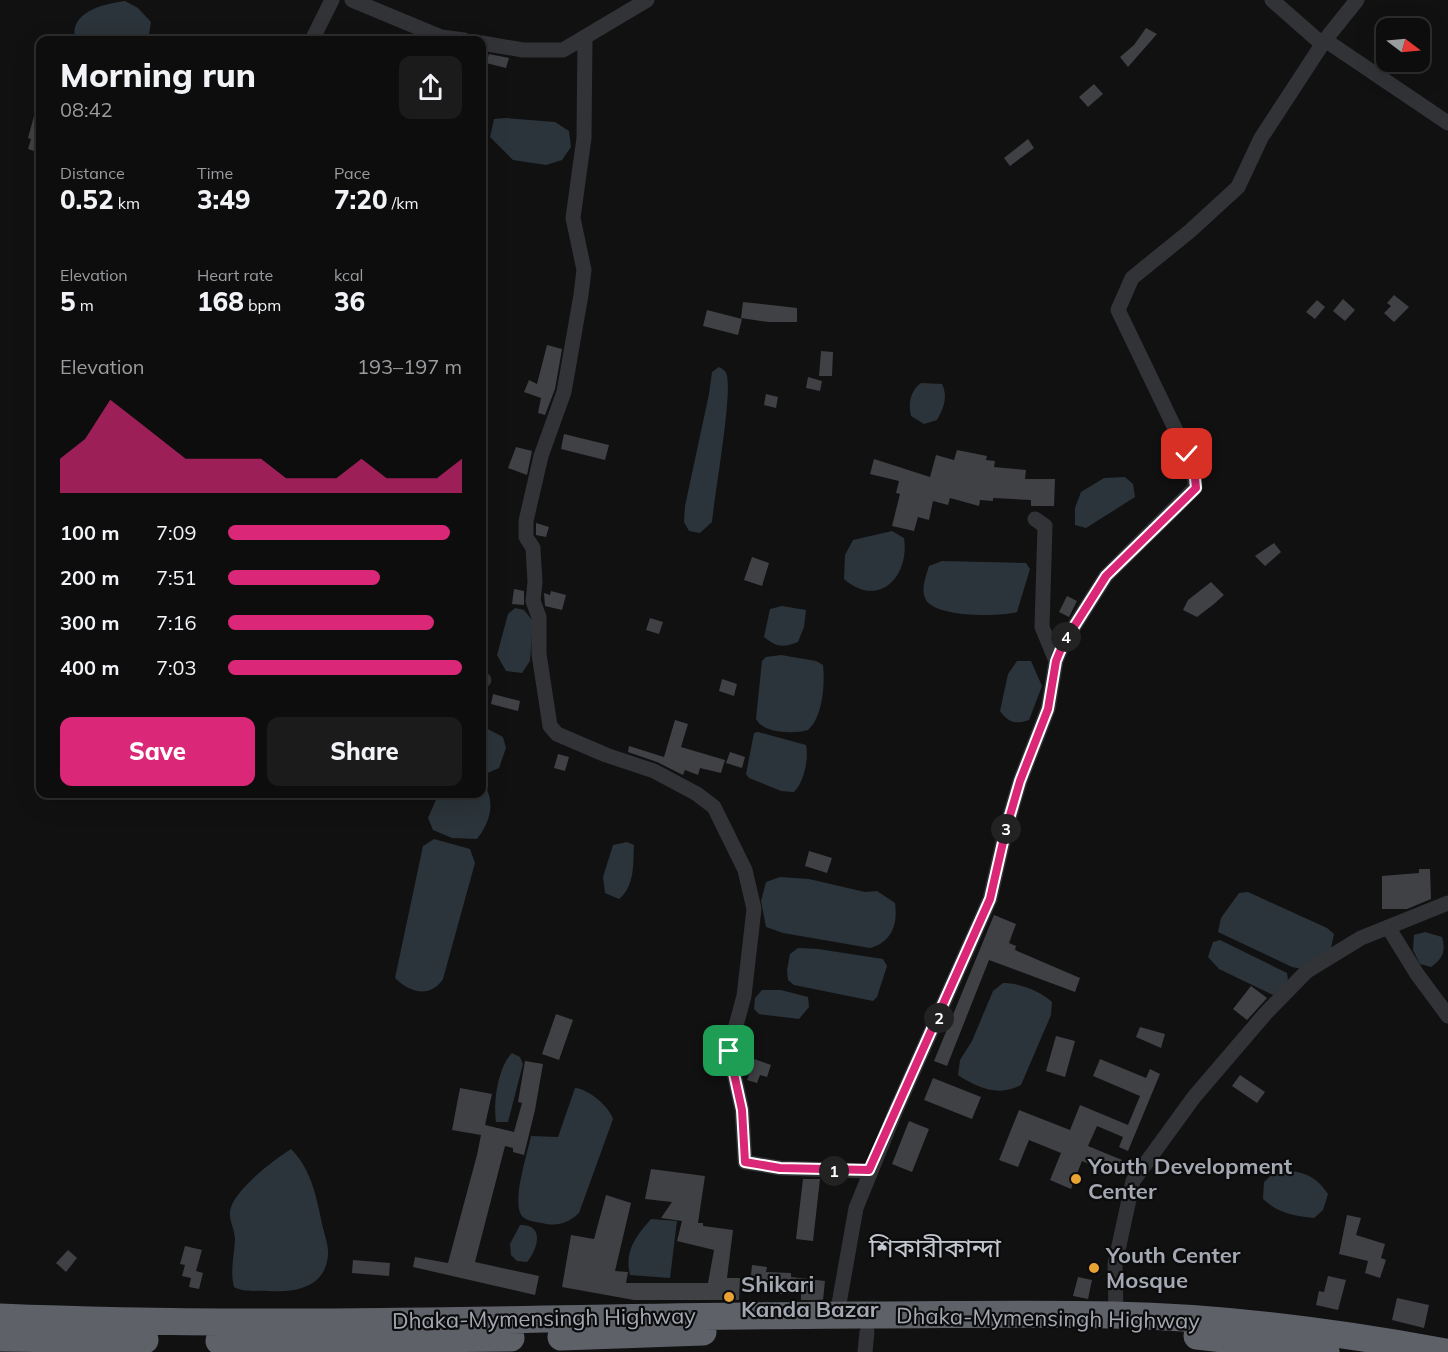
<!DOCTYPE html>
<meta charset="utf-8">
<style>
body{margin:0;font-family:Mulish,"Noto Sans Bengali",sans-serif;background:#1b1b1c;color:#f1f3f6;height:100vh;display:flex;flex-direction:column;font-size:22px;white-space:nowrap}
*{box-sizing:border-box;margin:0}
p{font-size:20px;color:#9a9c9e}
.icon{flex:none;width:33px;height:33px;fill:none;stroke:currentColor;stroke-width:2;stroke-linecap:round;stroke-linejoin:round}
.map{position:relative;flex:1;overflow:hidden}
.panel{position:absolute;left:36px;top:36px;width:450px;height:762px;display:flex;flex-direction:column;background:#0d0d0e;border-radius:12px;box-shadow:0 6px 24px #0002,0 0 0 2px #2d2d2e}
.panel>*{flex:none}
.needle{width:39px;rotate:106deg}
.fabs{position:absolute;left:1376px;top:18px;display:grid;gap:12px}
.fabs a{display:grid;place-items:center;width:54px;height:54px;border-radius:12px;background:#0d0d0e;box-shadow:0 6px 24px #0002,0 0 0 2px #2d2d2e;font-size:30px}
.pin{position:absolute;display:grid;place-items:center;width:51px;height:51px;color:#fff;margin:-26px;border-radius:12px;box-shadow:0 3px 9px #0006}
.km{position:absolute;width:30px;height:30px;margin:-15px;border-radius:50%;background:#222;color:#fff;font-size:16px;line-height:30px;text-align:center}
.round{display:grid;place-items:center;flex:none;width:63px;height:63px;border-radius:12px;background:#1b1b1c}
.summary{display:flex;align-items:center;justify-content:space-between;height:102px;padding:0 24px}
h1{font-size:33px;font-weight:800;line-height:45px}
.stats{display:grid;grid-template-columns:repeat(3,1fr);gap:9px;height:102px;padding:6px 24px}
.stats div{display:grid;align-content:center}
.stats b{font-size:26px;font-weight:800}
.stats small{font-size:16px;font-weight:400}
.stats p{font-size:16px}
.chart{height:168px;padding:12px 24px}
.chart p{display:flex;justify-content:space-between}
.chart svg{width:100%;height:108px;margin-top:6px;fill:#db2777;opacity:.7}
.primary-button{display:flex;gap:12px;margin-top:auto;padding:12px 24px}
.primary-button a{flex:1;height:69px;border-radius:12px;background:#db2777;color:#fff;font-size:24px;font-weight:800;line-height:69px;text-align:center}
.primary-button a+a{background:#1b1b1c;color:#f1f3f6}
ul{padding:0 24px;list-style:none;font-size:20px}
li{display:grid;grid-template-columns:96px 72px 1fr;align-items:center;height:45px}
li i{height:15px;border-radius:8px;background:#db2777}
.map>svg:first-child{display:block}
</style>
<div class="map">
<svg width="1448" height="1352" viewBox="0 0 1448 1352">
<rect width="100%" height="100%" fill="#111112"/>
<path fill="#2b343a" d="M125 1 138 8 151 22 148 40H75C69 11 104 4 125 1Z
M506 118 555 122 569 131 571 147 562 160 546 165 513 160 490 137 494 119Z
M719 367C722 369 725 370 726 373 734 387 714 498 712 522L700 533 689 531 684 522 685 506 709 394 712 372Z
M921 383 942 384C948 396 944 408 937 420L924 424 911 416C908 404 910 391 921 383Z
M1125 477 1133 484 1135 497 1086 528 1075 525V508L1081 492 1104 478Z
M892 531 904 538C910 577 878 609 844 579L845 555 853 540Z
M942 561 1026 563 1030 569 1017 612C1000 617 932 618 925 598 921 588 926 576 929 566Z
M782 606 806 610 804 627 798 642C783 648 776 647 764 637L770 609Z
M515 608 524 610 533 621 530 661 522 673 506 671 497 655 508 614Z
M781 655 816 661 823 665C825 684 823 717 808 730 793 734 764 734 756 719L762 661 766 657Z
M1017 661H1031L1042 686 1029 720C1015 725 1008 722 1000 711L1008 674Z
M482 726 503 737 506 748 499 768 483 775Z
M758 732 806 745C809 759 804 782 794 792L781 791 749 778 746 774 754 733Z
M482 789 487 790C495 807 488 825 477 839L452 838 433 830 428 818 438 795 482 794Z
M434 839 470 849 475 863 443 979C430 999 409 992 395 978L423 846Z
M627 842 634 845C633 864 635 886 619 899L605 893 603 877 613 845Z
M780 877 809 879 865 892 877 891 895 903C898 924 892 942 870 948L783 933 766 927 761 901 766 882Z
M1248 892 1327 928 1334 934 1331 948 1307 970 1292 967 1218 932 1221 918 1239 893Z
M1425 932 1442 937C1446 951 1443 959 1431 967L1420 964 1413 950 1414 935Z
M1220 940 1287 973 1288 980 1275 996 1219 969 1208 957 1213 942Z
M798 948 818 949 883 959 887 966 877 997 873 1001 794 985 788 980 787 970 790 954Z
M1003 983C1020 983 1040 991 1052 1002L1051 1015 1021 1085C1000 1097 977 1088 958 1075L960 1060 972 1041 993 991Z
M762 990H781L808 997 809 1007 799 1019 759 1014 754 1009 755 998Z
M512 1053 520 1057 523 1064 508 1122H496C493 1102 498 1067 512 1053Z
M575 1088C588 1089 609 1106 613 1119L579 1213C569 1222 560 1226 546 1224 539 1222 529 1222 523 1217 510 1205 528 1152 531 1136L558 1137Z
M291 1149C310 1168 316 1194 321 1219 323 1231 329 1244 328 1255 326 1287 295 1293 269 1291 256 1290 246 1293 234 1287 230 1270 234 1256 235 1240 235 1230 229 1221 230 1212 231 1192 275 1159 291 1149Z
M1277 1170C1300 1171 1314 1173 1328 1194L1323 1210 1314 1218C1294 1216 1278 1213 1263 1199L1264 1182Z
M651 1219 677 1221 670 1278 630 1275C624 1251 636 1236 651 1219Z
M520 1225C545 1224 538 1249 527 1262L517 1261 511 1255 510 1244Z"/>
<path fill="#404145" d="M1146 28 1157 34 1128 67 1120 57 1134 45Z
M489 54 509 58 506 68 486 63Z
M1094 84 1103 94 1088 107 1079 97Z
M37 105H40V153L28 149 31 139 28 138Z
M1028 139 1034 148 1010 166 1004 158Z
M1394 295 1409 307 1394 322 1384 313 1391 306 1387 303Z
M1343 299 1355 310 1345 321 1333 311Z
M1317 300 1325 307 1315 319 1306 312Z
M743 302 797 308V322H768L741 318Z
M707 310 742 319 738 335 703 326Z
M547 345 562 349 555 389 545 415 538 413 541 398 524 392 529 380 537 384Z
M821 351 833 352 832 376H819Z
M808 377 822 381 820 391 806 388Z
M766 394 778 397 776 408 764 405Z
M564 434 609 445 605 460 561 449Z
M516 447 532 451 527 475 508 468Z
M957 450 987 456 986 460 995 461 994 467 1026 470 1025 479H1055L1054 506H1031V500L993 498V501L980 500 979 506 950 498 948 505 933 501 929 520 918 517 914 531 892 526 900 494 896 493 899 481 870 474 874 459 930 477 936 455 954 460Z
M536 523 549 527 546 537 536 535Z
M1274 543 1281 552 1265 566 1255 556Z
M752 557 769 563 762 586 744 580Z
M1211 582 1224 595 1214 604 1197 617 1183 610 1188 600Z
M514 589 524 591V605L512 604Z
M551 591 566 595 562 610 545 606 544 593 550 595Z
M1067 596 1077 601 1069 617 1059 612Z
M650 618 663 622 659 634 646 630Z
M722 679 737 684 734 696 719 691Z
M493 694 520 701 518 711 491 704Z
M675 720 688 724 681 747 725 760 721 773 700 768 698 775 685 770 683 775 657 762 628 752 629 746 664 757Z
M730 752 745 757 742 768 726 763Z
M558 754 569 757 565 771 554 768Z
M809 851 832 858 827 873 805 866Z
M1419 869H1430L1431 899 1407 909H1382V876L1419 873Z
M994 915 1016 924 1009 943 1016 946 1015 950 1080 978 1075 992 989 960 947 1066 934 1061Z
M1251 986 1267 998 1247 1020 1233 1009Z
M556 1014 573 1020 559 1060 542 1054Z
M1140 1027 1165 1034 1161 1048 1136 1037Z
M1056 1036 1075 1041 1065 1077 1046 1071Z
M754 1059 771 1065 767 1077 760 1075 757 1083 747 1080Z
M1100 1059 1146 1078 1150 1069 1160 1074 1128 1151 1119 1147 1123 1137 1097 1126 1088 1146 1122 1160 1116 1175 1082 1161 1071 1189 1050 1180 1061 1153 1029 1140 1018 1167 999 1160 1019 1110 1070 1130 1080 1105 1128 1125 1140 1096 1093 1076Z
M525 1061 543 1064 535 1110 524 1155 513 1152V1148L505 1146 475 1262 539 1276 535 1295 413 1267 415 1257 448 1263 477 1155 481 1135 452 1130 460 1088 492 1094 485 1125 514 1132 522 1103 518 1102Z
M1240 1075 1265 1092 1257 1103 1232 1086Z
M933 1078 981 1097 972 1119 924 1100Z
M909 1121 929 1129 912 1172 892 1164Z
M651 1169 705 1176 698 1223H703V1226L733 1230 727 1278H740L739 1300H634L562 1287 571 1235 594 1239 606 1195 631 1203 615 1271 628 1272 626 1283H708L714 1250 677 1241 682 1221 661 1218 672 1202 645 1199Z
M803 1179H820L813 1241 796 1239Z
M1347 1215 1361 1218 1356 1235 1385 1244 1381 1258 1386 1260 1380 1278 1365 1273 1368 1261 1339 1254Z
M185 1246 202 1250 196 1271 203 1273 199 1289 189 1287 191 1278 182 1276 185 1265 180 1264Z
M68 1250 77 1258 66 1272 56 1263Z
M353 1260 390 1263 389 1276 352 1273Z
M752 1265 767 1267 766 1272 791 1273V1277L825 1281 823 1300H801V1294H769V1286L750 1285Z
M1328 1276 1346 1280 1338 1310 1316 1305 1319 1291 1324 1292Z
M1078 1277 1092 1280 1088 1299 1073 1296Z
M1397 1298 1429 1305 1424 1328 1392 1320Z"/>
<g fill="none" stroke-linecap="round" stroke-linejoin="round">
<path stroke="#323337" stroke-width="15" d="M352 0 441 37 464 40
M1272 0 1322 44
M585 37 584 138 573 218 584 270 581 295 564 392 541 456 526 521V537L533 548 535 582 533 601 539 617V654L550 726 557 734 606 755 654 771 697 794 714 807 745 870 754 909 744 996 729 1051 742 1110 745 1162 780 1168 869 1171
M312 40 332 0
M1325 40 1448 123
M482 43 523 50H563L647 0
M1035 519 1045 526 1042 627 1056 661
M482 680H484
M1388 927 1417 974 1448 1016
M837 1315 856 1208 896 1110 990 899 1006 829 1020 781 1048 709 1056 661 1063 644 1106 576 1195 488 1194 468 1118 310 1132 278 1190 231 1238 187 1261 138 1325 40 1357 0
M1116 1315 1115 1264 1133 1181 1194 1097 1265 1014 1307 971 1361 938 1448 903
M865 1352 867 1332"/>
<path stroke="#5e6168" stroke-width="27" d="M0 1317C286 1329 573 1316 859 1315 944 1315 1029 1313 1114 1315 1225 1317 1337 1332 1446 1352
M1197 1336 1326 1351
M561 1337 703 1332
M0 1338 145 1340
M219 1341 511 1338"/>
</g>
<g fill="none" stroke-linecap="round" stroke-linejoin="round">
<g stroke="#fff" stroke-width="12">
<path id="route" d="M729 1051 742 1110 745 1162 780 1168 869 1170 990 899 1006 829 1020 781 1048 709 1056 661 1063 644 1106 576 1196 488 1194 468 1187 454"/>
</g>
<use href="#route" stroke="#db2777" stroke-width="8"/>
</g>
<g fill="#e8a333" stroke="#0c0c0d" stroke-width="2">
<circle cx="1076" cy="1179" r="6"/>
<circle cx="1094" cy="1268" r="6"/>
<circle cx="729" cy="1297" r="6"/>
</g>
<g text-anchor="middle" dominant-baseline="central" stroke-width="4.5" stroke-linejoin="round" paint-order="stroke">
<g font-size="22" font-weight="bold" fill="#a3a8b2" stroke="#0c0c0d" text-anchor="start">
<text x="1088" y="1166">Youth Development<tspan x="1088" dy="25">Center</tspan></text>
<text x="1106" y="1255">Youth Center<tspan x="1106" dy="25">Mosque</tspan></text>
<text x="741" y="1284">Shikari<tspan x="741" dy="25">Kanda Bazar</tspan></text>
</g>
<g font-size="22" fill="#a3a8b2" stroke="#0c0c0d">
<text transform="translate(544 1318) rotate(-1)">Dhaka-Mymensingh Highway</text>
<text transform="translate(1048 1318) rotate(1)">Dhaka-Mymensingh Highway</text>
</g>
<g font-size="26" fill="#c3c7cf" stroke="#0c0c0d">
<text x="935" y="1247">শিকারীকান্দা</text>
</g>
</g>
</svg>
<div class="fabs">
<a><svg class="needle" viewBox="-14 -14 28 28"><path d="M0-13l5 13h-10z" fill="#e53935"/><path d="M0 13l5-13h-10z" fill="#9a9c9e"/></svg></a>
</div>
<div class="pin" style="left:729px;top:1051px;background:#1e9e55"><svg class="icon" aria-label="arrive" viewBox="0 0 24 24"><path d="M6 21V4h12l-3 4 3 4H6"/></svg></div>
<div class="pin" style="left:1187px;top:454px;background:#d93025"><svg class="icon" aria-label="check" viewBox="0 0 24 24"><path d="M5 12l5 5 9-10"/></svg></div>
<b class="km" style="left:834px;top:1171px">1</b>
<b class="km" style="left:939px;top:1018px">2</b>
<b class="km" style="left:1006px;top:829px">3</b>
<b class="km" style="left:1066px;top:637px">4</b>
<section class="panel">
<div class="summary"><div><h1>Morning run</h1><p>08:42</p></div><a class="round"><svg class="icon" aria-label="share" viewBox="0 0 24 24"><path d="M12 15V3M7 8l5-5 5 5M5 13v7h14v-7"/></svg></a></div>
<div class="stats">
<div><p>Distance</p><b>0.52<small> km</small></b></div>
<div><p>Time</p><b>3:49</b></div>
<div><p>Pace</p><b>7:20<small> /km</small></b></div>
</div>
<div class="stats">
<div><p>Elevation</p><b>5<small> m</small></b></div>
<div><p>Heart rate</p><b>168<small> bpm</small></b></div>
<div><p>kcal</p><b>36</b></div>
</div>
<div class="chart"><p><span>Elevation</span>193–197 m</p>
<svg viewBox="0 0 160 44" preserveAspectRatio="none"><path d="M0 44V30L10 22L20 6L30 14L40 22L50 30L60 30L70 30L80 30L90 38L100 38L110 38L120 30L130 38L140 38L150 38L160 30V44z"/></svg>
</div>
<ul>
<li><b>100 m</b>7:09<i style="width:95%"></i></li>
<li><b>200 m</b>7:51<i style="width:65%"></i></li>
<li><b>300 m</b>7:16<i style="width:88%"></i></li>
<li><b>400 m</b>7:03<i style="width:100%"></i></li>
</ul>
<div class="primary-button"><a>Save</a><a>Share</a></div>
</section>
</div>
